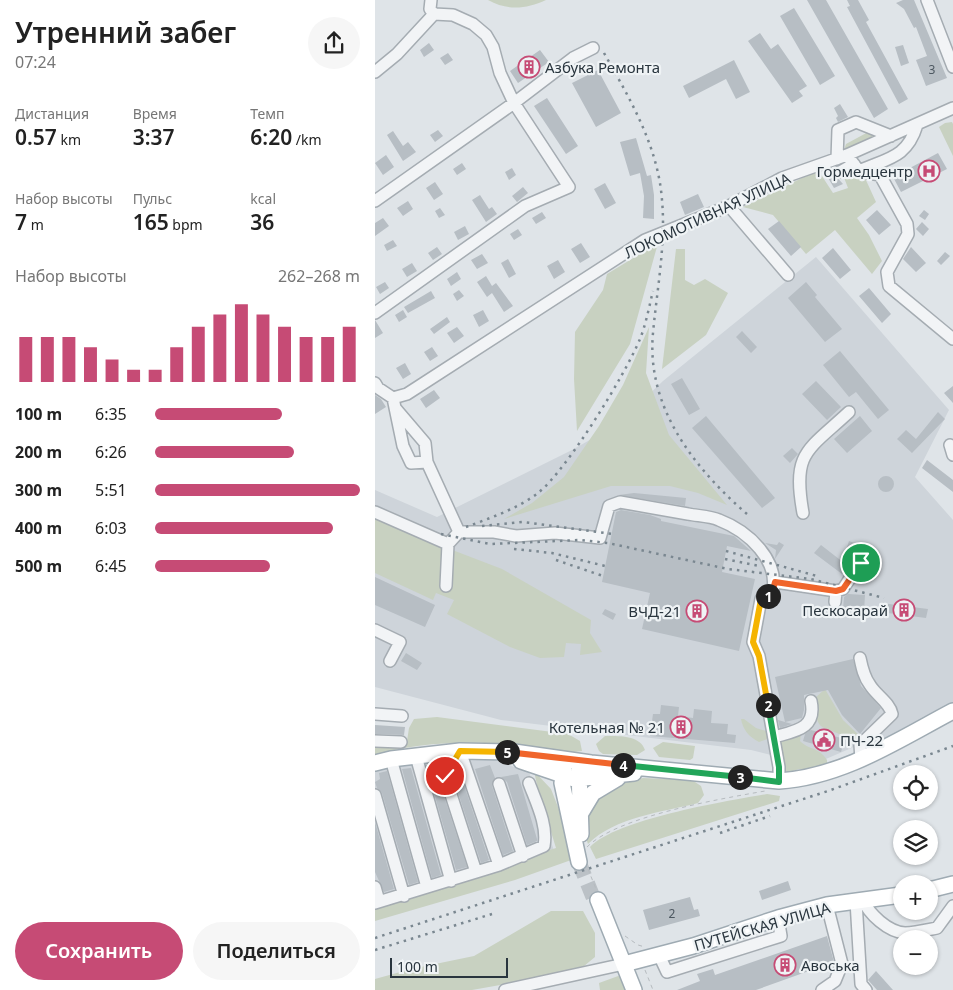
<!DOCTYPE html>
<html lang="ru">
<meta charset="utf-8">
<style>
body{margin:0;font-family:"Noto Sans",sans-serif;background:#f6f6f6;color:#222;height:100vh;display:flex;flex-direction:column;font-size:19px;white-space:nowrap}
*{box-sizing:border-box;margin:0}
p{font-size:16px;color:#767676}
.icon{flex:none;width:28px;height:28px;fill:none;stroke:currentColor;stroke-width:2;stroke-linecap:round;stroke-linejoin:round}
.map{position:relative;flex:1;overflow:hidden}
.sheet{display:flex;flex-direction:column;background:#fff;width:375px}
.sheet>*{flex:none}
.tools{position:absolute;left:518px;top:765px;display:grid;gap:10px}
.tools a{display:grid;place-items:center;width:45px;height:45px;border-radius:50%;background:#fff;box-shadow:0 1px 4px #0004;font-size:25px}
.scale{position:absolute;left:15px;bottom:12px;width:118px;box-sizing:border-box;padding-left:5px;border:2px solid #29353e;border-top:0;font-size:14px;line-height:18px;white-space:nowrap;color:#29353e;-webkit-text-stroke:4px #eff3f5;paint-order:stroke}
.pin{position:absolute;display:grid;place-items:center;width:42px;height:42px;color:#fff;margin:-21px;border:2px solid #fff;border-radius:50%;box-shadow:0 1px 5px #0007}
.km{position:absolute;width:25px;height:25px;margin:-12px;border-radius:50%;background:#222;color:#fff;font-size:14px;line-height:25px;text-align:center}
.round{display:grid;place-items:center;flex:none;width:52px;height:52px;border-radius:26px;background:#f6f6f6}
.summary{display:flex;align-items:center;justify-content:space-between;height:85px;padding:0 15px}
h1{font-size:28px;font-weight:600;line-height:38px}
.figures{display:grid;grid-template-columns:repeat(3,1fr);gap:8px;height:85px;padding:5px 15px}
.figures div{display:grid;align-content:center}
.figures b{font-size:21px;font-weight:600}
.figures small{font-size:14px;font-weight:400}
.figures p{font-size:14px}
.chart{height:140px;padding:10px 15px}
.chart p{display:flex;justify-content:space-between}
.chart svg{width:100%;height:90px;margin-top:5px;stroke:#c64b75;stroke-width:6}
.primary-button{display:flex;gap:10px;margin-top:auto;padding:10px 15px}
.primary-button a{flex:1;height:58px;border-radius:30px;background:#c64b75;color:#fff;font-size:20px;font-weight:600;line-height:58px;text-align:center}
.primary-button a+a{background:#f6f6f6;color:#222}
ul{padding:0 15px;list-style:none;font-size:16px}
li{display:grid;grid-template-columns:80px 60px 1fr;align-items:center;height:38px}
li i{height:12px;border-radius:6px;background:#c64b75}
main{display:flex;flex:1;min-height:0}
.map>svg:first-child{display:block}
</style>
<main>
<section class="sheet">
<div class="summary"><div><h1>Утренний забег</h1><p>07:24</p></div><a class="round"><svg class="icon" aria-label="share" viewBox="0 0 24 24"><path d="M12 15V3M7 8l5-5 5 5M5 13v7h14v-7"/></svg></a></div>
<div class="figures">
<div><p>Дистанция</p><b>0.57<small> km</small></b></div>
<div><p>Время</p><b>3:37</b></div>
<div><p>Темп</p><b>6:20<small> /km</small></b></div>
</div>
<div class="figures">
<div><p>Набор высоты</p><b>7<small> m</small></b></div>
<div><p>Пульс</p><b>165<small> bpm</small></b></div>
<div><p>kcal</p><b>36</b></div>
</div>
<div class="chart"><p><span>Набор высоты</span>262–268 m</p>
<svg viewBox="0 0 160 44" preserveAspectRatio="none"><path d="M5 44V22M15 44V22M25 44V22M35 44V27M45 44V33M55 44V38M65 44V38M75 44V27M85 44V17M95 44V11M105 44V6M115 44V11M125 44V17M135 44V22M145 44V22M155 44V17"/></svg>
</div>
<ul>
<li><b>100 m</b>6:35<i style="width:62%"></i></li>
<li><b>200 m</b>6:26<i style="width:68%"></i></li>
<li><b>300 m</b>5:51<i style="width:100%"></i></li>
<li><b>400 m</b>6:03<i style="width:87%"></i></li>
<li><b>500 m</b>6:45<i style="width:56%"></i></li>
</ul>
<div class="primary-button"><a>Сохранить</a><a>Поделиться</a></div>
</section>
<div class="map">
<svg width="578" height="990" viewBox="0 0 578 990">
<rect width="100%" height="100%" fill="#dfe4e8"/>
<path fill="#ced4da" d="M441 257 574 410 540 477 578 520V704L500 744 488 743 437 765 376 750 126 720 0 687V490L62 517 197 450 243 424 288 381Z
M119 760 154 772 179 851 0 906V771L43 761Z"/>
<path fill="#c8d1c1" d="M113 0H171C151 9 133 11 113 0Z
M577 122 578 124V156L564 127 570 123Z
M495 131 506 135 469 150 471 144Z
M443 170 458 193 473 188 468 175 476 170 490 178 501 202 482 218 494 235 507 261 497 274 460 230 431 254 398 215 368 207Z
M283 243 255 344 202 431 199 379 200 332 228 290 232 274Z
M301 249H310V280L319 285 330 279 353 293 331 335 287 369Z
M274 327 271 373 294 435 352 505 323 493 295 486H236L129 519 157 503 189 477 224 426 248 385Z
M0 515 67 546 127 569 216 620 215 633 227 652 205 655 206 644 191 643 189 657 165 658 135 647 72 614 79 600 61 593 58 600 0 573Z
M450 689 468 720 487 738 483 742 472 746 471 737C444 724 442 733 439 699Z
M62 717 193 734 205 741 207 751C186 755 163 747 142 745 101 741 39 741 0 756V743L28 744 32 741 34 728 39 719Z
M366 719H369L381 728 394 732 395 738 384 742C374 737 368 730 366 719Z
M426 734 425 741C435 751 443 746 452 760V763L437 770 424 769 412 773 410 771 403 739Z
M230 736C244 736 265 735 270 750L262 755 228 754 224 751 221 744Z
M288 742 320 746 318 758 315 760 284 757 278 748Z
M159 771 176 789 195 838 199 859 140 880 0 921V905L181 848 163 790Z
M268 778 317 780 326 786 329 795 323 803C288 812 240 817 213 844L208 830 216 802 245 784Z
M392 794 405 796 404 801 221 859 215 847C242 819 351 801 392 794Z
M176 911H208L220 933V957L203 971 97 990H0V979L36 969 99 956Z
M246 975 251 990H225L224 983Z"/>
<path fill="#b7bec4" d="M432 0H451L513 109 499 118Z
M472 0H483L494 20 491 22 533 99 524 104 472 7 475 6Z
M528 0H539L572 78 551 86 541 60 552 56 541 27 539 28 529 9 521 3Z
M419 8 460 76 445 85 405 16Z
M385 33 396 49 403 44 432 86 424 91 428 96 417 103 373 41Z
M54 43 59 50 49 57 45 50Z
M528 45 534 63 526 66 520 47Z
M165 50 174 62 143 83 135 71Z
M73 53 78 60 70 65 65 58Z
M359 60 375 92 361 99 351 79 314 98 308 86Z
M223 70 246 113 221 127 197 83Z
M172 98 203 146 191 154 159 106Z
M465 104 473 117 463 122 461 118 463 116 459 108Z
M63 130 68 136 60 142 55 135Z
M18 131 28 146 33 142 41 152 28 161 12 135Z
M261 138 272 176 276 175 279 195V219L268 218 269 196 265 173 255 176 245 142Z
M563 153 572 169 526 192 518 177Z
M11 155 19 167 8 175 0 163Z
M87 163 91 169 82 175 78 169Z
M137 168 141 175 134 180 130 172Z
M458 173 468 184 459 188 452 176Z
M60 182 68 194 59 200 51 188Z
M230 183 241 203 230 209 219 189Z
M148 187 153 193 142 202 137 196Z
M323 194 329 207 310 215 305 202Z
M105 195 114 209 117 207 122 214 111 222 97 200Z
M33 201 38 209 28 216 22 208Z
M65 208 70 215 64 218 60 211Z
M502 210 516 225 504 235 491 220Z
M549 210 554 214 550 220 544 216Z
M167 212 171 218 161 224 157 218Z
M8 218 14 226 0 236V223Z
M404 221 426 247 416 256 393 229Z
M547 222 554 229 548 236 541 229Z
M90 226 94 234 83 240 79 232Z
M143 229 147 235 139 240 135 234Z
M18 240 22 246 12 251 9 245Z
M206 243 215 257 205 263 196 249Z
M62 247 67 254 58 260 53 253Z
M536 247 551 263 541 272 528 259Z
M458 248 476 270 465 279 447 258Z
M570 252 575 256 566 265 562 261Z
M107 254 113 263 102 269 96 260Z
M133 259 141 274 134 278 126 263Z
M183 260 190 272 179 279 172 266Z
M37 263 42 271 32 277 27 269Z
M82 272 86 279 76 286 72 279Z
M111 276 117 286 121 283 138 306 129 312 117 293 112 297 102 282Z
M10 282 14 288 5 294 1 287Z
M431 282 442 295 440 297 467 329 450 342 413 298Z
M494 288 516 314 507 323 484 296Z
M84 290 89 296 82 301 78 294Z
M56 291 60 298 33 313 29 307Z
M28 310 32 317 24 322 20 315Z
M108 310 114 321 104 327 98 315Z
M72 317 75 322 59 334 55 329Z
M0 320 8 333 0 338Z
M82 327 89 336 79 343 72 333Z
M367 331 382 347 376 353 361 337Z
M57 347 63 356 55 361 49 352Z
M465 351 514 410 503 419 481 392 474 397 448 365Z
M30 363 36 374 28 379 21 368Z
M307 378 325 409 314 415 296 384Z
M441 381 466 407 452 420 427 394Z
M578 386V403L569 393Z
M59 390 65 398 51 408 45 399Z
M0 395 6 399 11 407 0 414Z
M563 412 570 419 537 453 522 439 531 430 541 439Z
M331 416 400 498 387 508 317 428Z
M485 416 497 431 472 453 459 439Z
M417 448 423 454 415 463 408 456Z
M552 460 578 480V492L547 468Z
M503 484a8 8 0 1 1 16 0a8 8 0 1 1-16 0Z
M259 493 311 498 310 506 244 495Z
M246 510 275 515 286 519V521L359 536 376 551 352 546 347 572 380 579 364 651 267 629 275 593 227 582 241 512Z
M474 541 482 544 480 550 472 547Z
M404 542 409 545 400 559 401 550 390 543 402 545Z
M446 545 473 566 467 574 439 553Z
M0 577 60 605 50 627 0 605Z
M473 594 490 595 489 611 468 609 469 597Z
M506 603 553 609 551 618 505 612Z
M230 609 241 614 238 620 227 614Z
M31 653 47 663 42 670 26 661Z
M478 659 486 686 506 708 485 734 467 715 453 690 429 695V710L427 718 410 722 417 724 405 728 403 720 410 722 400 677Z
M286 705 304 707 303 716 318 718 319 709 337 711 336 723 353 724 352 734 361 735 360 743 275 736 278 714H285Z
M0 725 30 727 29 735 0 734Z
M436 730 470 739 466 752 428 741 430 734Z
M62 763 64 771 63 778 92 867 81 870 51 765Z
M115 765 120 778 117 786 138 851 128 855 100 769Z
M36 768 66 875 57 878 27 769Z
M12 771 43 882 34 885 7 793 2 788 0 782 5 779 4 773Z
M85 773 114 860 106 863 78 777Z
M143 774 162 839V841L152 845 132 782 126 777Z
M0 822 19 889 9 892 0 872Z
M413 881 416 890 387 900 384 891Z
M315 897 319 910 323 909 325 916 274 930 268 910Z
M452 936 459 962 381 990H302L325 981 322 974 338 969 340 975Z
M559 945 561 956H554V946Z
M501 971 518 990H502L493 980Z"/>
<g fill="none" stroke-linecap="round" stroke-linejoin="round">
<path stroke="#bbc1c6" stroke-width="15" stroke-dasharray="15 8" stroke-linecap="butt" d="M204 862 220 902"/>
<g stroke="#a5acb2" stroke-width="14">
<path id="minor" d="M552 0 578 67
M0 72 22 54 59 14
M472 155 484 171C513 158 532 158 542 125
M462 159 463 130 481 122 516 136
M484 171 505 175 532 224 533 234 512 272 514 286 578 339
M465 172 479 164
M0 201 139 103 198 58 218 48
M354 206 413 275
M0 313 150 206 194 187 139 103 125 73 118 47 111 35 98 24 78 15 59 14 55 9 56 0
M0 383 3 388 18 398 32 394 270 240 354 206 407 178 472 155 578 108
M18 398 28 446 36 463 52 462 50 443 21 409
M575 445 578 455
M52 462 84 532
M0 512 73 544 84 532H119L141 536 180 533 225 538 234 506 245 502C268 506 290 510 313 514 323 516 335 516 344 520 373 531 406 561 397 594L386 599 378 642 384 656 404 767V781
M428 513C417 452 432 451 474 412
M400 582 461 591 460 602
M71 586 73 544
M461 591 468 589 485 563
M0 630 25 642 15 661
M485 658C487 668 489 677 495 685 501 695 515 703 517 714L485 745 486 759
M0 714 27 716
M399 737C420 731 442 729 436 701
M0 741 26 742
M41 756 76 881
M16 759 52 887
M124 784 148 856
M0 795 29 896
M101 872 70 776 85 751 124 865
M0 887 4 901
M488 900C494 914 513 932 530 933 540 933 552 930 562 928L578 906
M481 901 486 984 491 990
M0 903 124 865 169 846C173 825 161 802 154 783
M284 955 292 972 406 936 403 918
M130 990 249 964
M447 990 460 981 467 964 452 905"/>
</g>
<g stroke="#9fabb3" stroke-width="18">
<path id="major" d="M146 761 199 779 259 773
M0 763 16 759 85 751 139 752 216 763 404 781C468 777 523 740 578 711
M189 769 187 783 204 862
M204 770 206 834
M206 813 218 793 243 778
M554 890 578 884
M223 900 259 990
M249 964 318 946 403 918 452 905 526 895"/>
</g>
<path stroke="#b6bbbf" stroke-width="1" stroke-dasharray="4 4" stroke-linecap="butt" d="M212 847C243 816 345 799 390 791
M213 869 221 889
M250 936 263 945 270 947
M270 970 278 990"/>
<use href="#minor" stroke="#f2f4f6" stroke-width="11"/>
<use href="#major" stroke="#fff" stroke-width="15"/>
<path stroke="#7a8790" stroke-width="2.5" stroke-dasharray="2.5 5" stroke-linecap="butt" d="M229 53C255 99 283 146 287 200 291 244 282 289 278 333 271 407 319 468 372 514
M107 526 148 522 238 534
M91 527C115 518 142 509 163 493 192 470 250 375 265 339 271 324 274 307 278 291
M66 534 115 544 205 540 233 543 353 569 436 579 509 598
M139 549 177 553 230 566
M351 551 442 576
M350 559 384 566
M181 560 228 576
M345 833 395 816
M0 938 453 791 578 746
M0 950 117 914"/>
</g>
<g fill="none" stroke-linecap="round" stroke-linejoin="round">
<g stroke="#fff" stroke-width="10">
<path id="split-1" d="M393 596 397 594 400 582 461 591 468 589 486 563"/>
</g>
<g stroke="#fff" stroke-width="10">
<path id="split-2" d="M393 596 386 599 378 642 384 656 393 705"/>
</g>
<g stroke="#fff" stroke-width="10">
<path id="split-3" d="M365 777 404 782V767L393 705"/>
</g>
<g stroke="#fff" stroke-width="10">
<path id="split-4" d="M248 765 365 777"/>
</g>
<g stroke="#fff" stroke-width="10">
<path id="split-5" d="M132 752 248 765"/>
</g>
<g stroke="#fff" stroke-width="10">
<path id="split-6" d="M70 776 85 751 132 752"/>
</g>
<use href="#split-1" stroke="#f0652b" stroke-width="6"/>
<use href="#split-2" stroke="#f5b400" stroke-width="6"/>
<use href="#split-3" stroke="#22a559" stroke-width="6"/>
<use href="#split-4" stroke="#22a559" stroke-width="6"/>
<use href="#split-5" stroke="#f0652b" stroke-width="6"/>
<use href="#split-6" stroke="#f5b400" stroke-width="6"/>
</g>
<defs>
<g id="building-ring" transform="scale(1.125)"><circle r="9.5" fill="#eff3f5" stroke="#c64b75" stroke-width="1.5"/><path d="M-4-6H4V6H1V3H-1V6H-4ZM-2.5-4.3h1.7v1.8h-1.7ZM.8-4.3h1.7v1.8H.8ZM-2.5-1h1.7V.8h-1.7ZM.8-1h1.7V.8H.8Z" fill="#c64b75"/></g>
<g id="hospital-ring" transform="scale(1.125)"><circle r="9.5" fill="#eff3f5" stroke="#c64b75" stroke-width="1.5"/><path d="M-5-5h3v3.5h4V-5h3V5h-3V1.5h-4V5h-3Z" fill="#c64b75"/></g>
<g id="civic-ring" transform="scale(1.125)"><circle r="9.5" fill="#eff3f5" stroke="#c64b75" stroke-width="1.5"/><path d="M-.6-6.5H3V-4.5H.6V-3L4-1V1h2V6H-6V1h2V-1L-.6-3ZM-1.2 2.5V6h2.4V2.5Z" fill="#c64b75"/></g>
</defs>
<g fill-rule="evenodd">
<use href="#building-ring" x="154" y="67"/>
<use href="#hospital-ring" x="554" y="171"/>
<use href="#building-ring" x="529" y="610"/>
<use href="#building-ring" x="322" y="611"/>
<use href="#building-ring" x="306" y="727"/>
<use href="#civic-ring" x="449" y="740"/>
<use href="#building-ring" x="410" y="965"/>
</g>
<g text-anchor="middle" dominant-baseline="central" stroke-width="4.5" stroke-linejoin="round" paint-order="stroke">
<g font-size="12" fill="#4c5760">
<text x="557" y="69">3</text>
<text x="297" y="913">2</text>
</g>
<g font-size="15" fill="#29353e" stroke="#eff3f5" text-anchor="end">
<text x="170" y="67" text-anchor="start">Азбука Ремонта</text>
<text x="538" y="171">Гормедцентр</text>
<text x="513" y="610">Пескосарай</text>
<text x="306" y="611">ВЧД-21</text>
<text x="290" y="727">Котельная № 21</text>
<text x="465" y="740" text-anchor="start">ПЧ-22</text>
<text x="426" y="965" text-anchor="start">Авоська</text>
</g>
<g font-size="15" fill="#29353e" stroke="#eff3f5">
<text transform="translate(332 215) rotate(-25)">ЛОКОМОТИВНАЯ УЛИЦА</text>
<text transform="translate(387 926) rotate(-16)">ПУТЕЙСКАЯ УЛИЦА</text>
</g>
</g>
</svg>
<div class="tools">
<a><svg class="icon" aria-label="locate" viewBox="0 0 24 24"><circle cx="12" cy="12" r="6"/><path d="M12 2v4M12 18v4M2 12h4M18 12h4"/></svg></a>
<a><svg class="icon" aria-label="layers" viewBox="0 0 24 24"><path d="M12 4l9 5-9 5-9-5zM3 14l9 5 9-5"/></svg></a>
<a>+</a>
<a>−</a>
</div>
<div class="scale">100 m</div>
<div class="pin" style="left:486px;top:563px;background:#1e9e55"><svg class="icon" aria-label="arrive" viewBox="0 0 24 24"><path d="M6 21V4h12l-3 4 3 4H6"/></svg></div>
<div class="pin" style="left:70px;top:776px;background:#d93025"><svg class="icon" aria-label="check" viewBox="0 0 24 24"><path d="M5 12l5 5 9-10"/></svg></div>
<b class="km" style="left:393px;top:596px">1</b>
<b class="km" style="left:393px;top:705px">2</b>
<b class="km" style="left:365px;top:777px">3</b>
<b class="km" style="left:248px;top:765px">4</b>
<b class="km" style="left:132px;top:752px">5</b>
</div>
</main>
